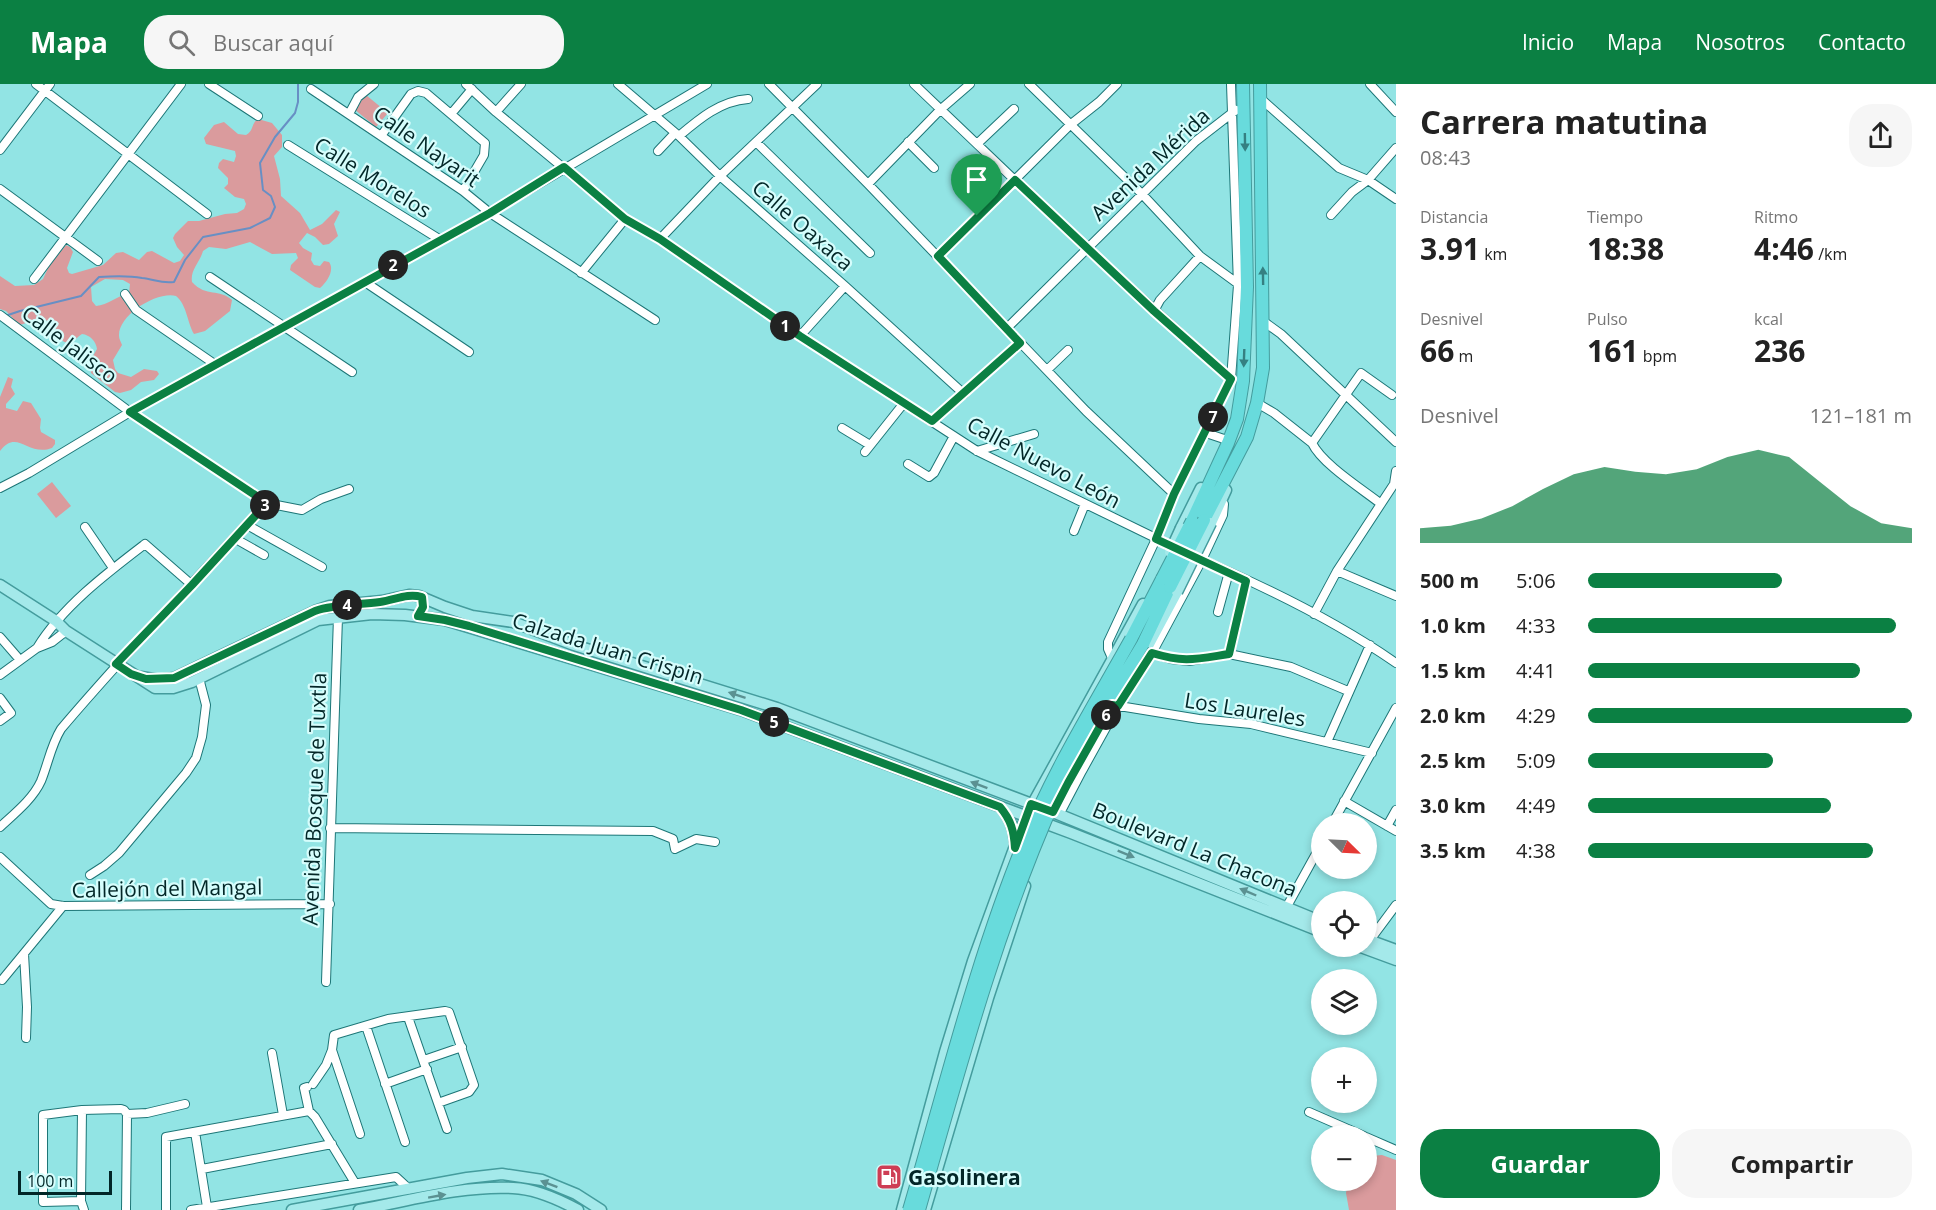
<!DOCTYPE html>
<html lang="es">
<meta charset="utf-8">
<style>
body{margin:0;font-family:"Open Sans",sans-serif;background:#f6f6f6;color:#222;height:100vh;display:flex;flex-direction:column;font-size:22px;white-space:nowrap}
*{box-sizing:border-box;margin:0}
p{font-size:20px;color:#767676}
.icon{flex:none;width:33px;height:33px;fill:none;stroke:currentColor;stroke-width:2;stroke-linecap:round;stroke-linejoin:round}
.map{position:relative;flex:1;overflow:hidden}
.details{display:flex;flex-direction:column;background:#fff;width:540px}
.details>*{flex:none}
.needle{width:39px;rotate:114deg}
.tools{position:absolute;left:1311px;top:729px;display:grid;gap:12px}
.tools a{display:grid;place-items:center;width:66px;height:66px;border-radius:50%;background:#fff;box-shadow:0 3px 9px #0003;font-size:30px}
.scale{position:absolute;left:18px;bottom:15px;width:94px;box-sizing:border-box;padding-left:6px;border:3px solid #022627;border-top:0;font-size:16px;line-height:21px;white-space:nowrap;color:#022627;-webkit-text-stroke:4px #d6fdfc;paint-order:stroke}
.pin{position:absolute;display:grid;place-items:center;width:51px;height:51px;color:#fff;margin:-62px -26px;border-radius:50% 50% 50% 0;rotate:-45deg;box-shadow:0 0 6px #0007}
.pin .icon{rotate:45deg}
.km{position:absolute;width:30px;height:30px;margin:-15px;border-radius:50%;background:#222;color:#fff;font-size:16px;line-height:30px;text-align:center}
.round{display:grid;place-items:center;flex:none;width:63px;height:63px;border-radius:24px;background:#f6f6f6}
.overview{display:flex;align-items:center;justify-content:space-between;height:102px;padding:0 24px}
h1{font-size:33px;font-weight:700;line-height:45px}
.metrics{display:grid;grid-template-columns:repeat(3,1fr);gap:9px;height:102px;padding:6px 24px}
.metrics div{display:grid;align-content:center}
.metrics b{font-size:30px;font-weight:700}
.metrics small{font-size:16px;font-weight:400}
.metrics p{font-size:16px}
.chart{height:168px;padding:12px 24px}
.chart p{display:flex;justify-content:space-between}
.chart svg{width:100%;height:108px;margin-top:6px;fill:#0b8043;opacity:.7}
.cta{display:flex;gap:12px;margin-top:auto;padding:12px 24px}
.cta a{flex:1;height:69px;border-radius:24px;background:#0b8043;color:#fff;font-size:24px;font-weight:700;line-height:69px;text-align:center}
.cta a+a{background:#f6f6f6;color:#222}
ul{padding:0 24px;list-style:none;font-size:20px}
li{display:grid;grid-template-columns:96px 72px 1fr;align-items:center;height:45px}
li i{height:15px;border-radius:8px;background:#0b8043}
header{display:flex;align-items:center;gap:36px;box-sizing:border-box;height:84px;padding:0 30px;background:#0b8043;color:#fff}
header strong{font-size:28px}
nav{display:flex;gap:33px;margin-inline-start:auto;font-size:21px}
.search{width:420px;height:54px;background:#f6f6f6;display:flex;align-items:center;gap:15px;box-sizing:border-box;padding:0 21px;border-radius:24px;color:#767676;font-size:22px}
main{display:flex;flex:1;min-height:0}
.map>svg:first-child{display:block}
</style>
<header>
<strong>Mapa</strong>
<div class="search"><svg class="icon" aria-label="search" viewBox="0 0 24 24"><circle cx="10" cy="10" r="6"/><path d="M15 15l6 6"/></svg>Buscar aquí</div>
<nav><a>Inicio</a><a>Mapa</a><a>Nosotros</a><a>Contacto</a></nav>
</header>
<main>
<div class="map">
<svg width="1396" height="1126" viewBox="0 0 1396 1126">
<rect width="100%" height="100%" fill="#92e4e4"/>
<path fill="#da9b9d" fill-rule="evenodd" d="M366 11 388 29 376 43 354 25Z
M258 35 272 39 282 51V63L274 72 280 95 281 112 300 129 310 146 322 140 336 126 340 128 334 140 338 152 329 160 323 161 315 153 307 149 299 159 303 164 312 169 311 176 314 181 320 182 324 177 329 178C335 186 327 198 320 204L315 203 290 186 291 181 298 174 296 169 272 170 250 158 226 165 209 163 203 167C200 178 190 186 192 198 207 214 219 204 232 216L230 227 205 247 194 250C187 238 187 221 176 212 157 207 118 231 119 252 119 255 121 258 122 261L113 276 115 285 118 289 131 293 144 285 157 287 159 290 154 296 141 298 131 306 120 309 115 308 91 289 89 279 97 265C96 257 90 251 82 250 78 252 75 257 70 258 55 262 62 235 38 235 31 235 26 240 19 241L6 227 0 225V192L15 202 34 201 43 195 49 182 66 161 70 163 73 168 67 184 69 189 72 190 103 181 116 169 123 168 139 176 147 168 152 167 174 179 180 177 184 171 177 163 173 154 175 150 188 137H199L225 130 237 129 244 125 246 120 244 115 235 113 224 104 228 100V94L218 84 219 79 223 75 234 78 236 72 235 67 206 60 204 54 214 41 224 38 238 50 246 51C254 47 251 39 258 35ZM105 195 123 196 130 200 129 209C117 212 108 221 96 222L92 217 91 203Z
M8 293 13 295 11 303 15 310 6 320V324L17 327 23 317 31 319 41 335 40 344 41 348 55 356V360L52 364C28 373 17 344 0 367V313Z
M52 398 71 422 56 434 37 410Z
M1382 1071 1396 1076V1126H1349L1346 1109 1348 1097 1366 1096 1367 1074 1371 1072Z"/>
<g fill="none" stroke-linecap="round" stroke-linejoin="round">
<path stroke="#688fc4" stroke-width="2" d="M5 232 20 227 81 212 99 193C113 192 127 191 142 194 154 195 161 200 174 198L185 176 203 153 250 144 270 134 275 123 271 112 263 106 260 79 275 53 295 29 298 18V0"/>
<g stroke="#1d7677" stroke-width="10">
<path id="minor" d="M36 0 207 130
M209 0 258 32
M466 0 496 28 625 135 660 155 800 252 977 367 1176 464
M618 0 679 52 720 92 845 202 964 310
M769 0 868 100 1086 327 1174 410
M914 0 1087 165 1231 295
M1029 0 1142 110 1200 172 1241 202
M1370 0 1396 28
M311 5 463 107 490 129 655 236
M1260 14 1339 84 1368 96 1396 115
M496 28 521 0
M349 30 358 13 374 0
M451 30 472 5
M381 52 411 10 418 7 426 9 485 59 484 71 463 107
M679 52C699 35 720 17 748 15
M908 58 934 84
M757 59 870 169
M977 60 1014 25
M288 61 439 155
M0 66 50 0
M658 67 675 49
M868 100 940 26 970 0
M0 105 98 177
M1331 131 1352 108 1368 96 1396 64
M660 155 720 92 817 0
M938 172 1070 41 1099 18 1117 0
M581 189 625 135
M210 193 352 288
M34 195 181 0
M365 198 469 268
M125 210 136 226 216 281
M1154 227 1160 216 1200 172
M0 231 130 328 266 419 302 426 321 415 349 405
M1263 237 1281 250 1396 358
M1007 244 1196 57 1236 26
M800 252 845 202
M1047 286 1068 266
M1257 319 1274 329 1312 359C1322 380 1362 405 1381 420
M932 337 1020 259
M842 344 870 361
M1206 349 1224 355
M1312 359 1361 289 1392 311
M977 367 1034 350
M865 368 904 319
M908 380 929 393 934 389 954 352
M0 404 29 389 130 328 490 129 707 0
M247 441 322 483
M85 443 113 484
M1074 447 1085 420
M234 454 264 471
M1190 471C1260 500 1334 536 1396 579
M1337 487 1396 512
M1218 528 1229 488
M1314 530 1337 487 1394 400 1396 387
M0 553 20 576
M37 564C62 523 107 489 145 460L192 501
M1152 569 1171 575 1189 577 1229 570 1291 583 1348 607
M1229 570 1246 497
M1112 574 1108 565V558L1156 455 1174 410 1231 295 1238 201 1231 0
M0 591 37 564 52 558 66 547
M0 614 11 629 0 637
M1113 621 1199 635 1251 640 1372 669
M1327 658 1370 561
M1344 717 1396 747
M1059 731 1082 687 1128 604 1152 569 1202 476 1223 431 1224 420 1221 417
M1332 740 1396 624
M1387 742 1396 726
M0 743C14 730 33 715 41 697 48 680 51 661 61 645 127 567 198 494 266 419
M330 744 653 747 673 755 675 765 696 755 715 758
M0 773 51 820 63 822 330 820
M90 791 104 782 119 769 186 689 196 674 202 653 206 621 199 594
M1286 824 1322 759
M1370 856 1396 821
M24 870 27 923 26 954
M2 896 63 822
M326 898 338 533
M408 933 447 1045
M366 942 405 1058
M272 969 283 1031
M424 976 462 963
M313 1000 326 981 332 966
M385 1000 427 985
M307 1003 304 1004 309 1027 315 1033 355 1099
M82 1026 81 1117 84 1126
M1309 1028 1364 1052
M195 1048 207 1123
M360 1050 332 966 334 951 388 935 445 927 449 928 474 1001 469 1008 438 1019
M1366 1053 1396 1066
M202 1085 332 1060
M81 1117 43 1118V1031L82 1026 121 1025 124 1026 127 1030 147 1029 185 1020
M126 1126 127 1030
M166 1126V1053L309 1027
M191 1126 396 1093 409 1105"/>
</g>
<g stroke="#449c9d" stroke-width="13">
<path id="major" d="M1211 439 1226 406
M1181 444 1201 404
M0 501 56 537 66 547 155 604H173L192 598 318 536 372 530 405 531 445 536 741 626 1071 749 1322 848
M141 593 159 596 174 594 315 527 330 522 382 517 409 511 419 512 445 523 472 532 513 538 574 561 777 624 1053 728 1322 838
M1123 603 1140 577 1177 508
M1001 723C1009 734 1014 743 1015 758
M1366 855 1396 866
M1358 862 1396 876
M292 1126 467 1094 502 1090 542 1096 576 1110 601 1126
M359 1126C408 1117 463 1101 513 1104 536 1105 558 1115 578 1126
M902 1126 945 968 973 877 1026 732 1143 520
M925 1126 988 914 1025 802"/>
</g>
<g stroke="#449c9d" stroke-width="14">
<path id="highway" d="M1204 436 1247 353 1257 319 1263 284 1260 0
M1192 437 1228 359 1237 335 1243 297 1247 203 1243 0
M1131 555 1162 495
M1143 560 1170 503"/>
</g>
<use href="#minor" stroke="#fff" stroke-width="8"/>
<use href="#major" stroke="#a4e9ea" stroke-width="10"/>
<use href="#highway" stroke="#68dbdc" stroke-width="12"/>
<g stroke="#449c9d" stroke-width="13" stroke-linecap="butt">
<path id="major-bridge" d="M1170 468 1181 444
M1177 508 1211 439"/>
</g>
<g stroke="#449c9d" stroke-width="14" stroke-linecap="butt">
<path id="highway-bridge" d="M1162 495 1192 437
M1170 503 1204 436
M909 1126C945 1004 975 879 1023 761 1052 689 1093 623 1131 555
M919 1126C959 986 997 843 1057 710 1080 658 1114 609 1143 560"/>
</g>
<use href="#major-bridge" stroke="#a4e9ea" stroke-width="10"/>
<use href="#highway-bridge" stroke="#68dbdc" stroke-width="12"/>
</g>
<defs><path id="oneway-solid" d="M-6-.8H1V-3.2L6.5 0L1 3.2V.8H-6Z" transform="scale(1.5)"/></defs>
<g fill="#358082">
<use href="#oneway-solid" transform="translate(1245 58) rotate(89)"/>
<use href="#oneway-solid" transform="translate(1263 192) rotate(-91)"/>
<use href="#oneway-solid" transform="translate(1244 274) rotate(92)"/>
</g>
<g fill="#5b9192">
<use href="#oneway-solid" transform="translate(737 611) rotate(-162)"/>
<use href="#oneway-solid" transform="translate(979 701) rotate(-159)"/>
<use href="#oneway-solid" transform="translate(1126 770) rotate(22)"/>
<use href="#oneway-solid" transform="translate(1248 808) rotate(-157)"/>
<use href="#oneway-solid" transform="translate(549 1100) rotate(-159)"/>
<use href="#oneway-solid" transform="translate(437 1112) rotate(-10)"/>
</g>
<g fill="none" stroke-linecap="round" stroke-linejoin="round">
<g stroke="#fff" stroke-width="12">
<path id="route" d="M564 83 625 135 660 155 800 252 932 337 1020 259 938 172 1015 96 1154 227 1231 295 1174 410 1156 455 1246 497 1229 570C1196 575 1185 579 1152 569L1118 622 1112 621 1068 699 1053 728 1031 720 1015 764C1014 747 1011 736 1000 723L741 626 469 542 445 536 418 532 423 523 422 513C407 509 395 516 380 518 358 521 336 520 315 527L174 594 146 595 131 590 116 580 192 501 267 419 130 328 490 129Z"/>
</g>
<use href="#route" stroke="#0b8043" stroke-width="8"/>
</g>
<defs>
<g id="fuel-square" transform="scale(1.35)"><rect x="-9" y="-9" width="18" height="18" rx="4" fill="#ce3d54" stroke="#d6fdfc"/><path d="M-5.5-6h7V0h2V4h1.3V-2.5L3-4.5l.8-.8L6-3V5H2.5V1h-1V6h-7ZM-4.2-4.7v3.2H.2V-4.7Z" fill="#fff"/></g>
</defs>
<g fill-rule="evenodd">
<use href="#fuel-square" x="889" y="1093"/>
</g>
<g text-anchor="middle" dominant-baseline="central" stroke-width="4.5" stroke-linejoin="round" paint-order="stroke">
<g font-size="21" fill="#022627" stroke="#d6fdfc">
<text transform="translate(427 62) rotate(35)">Calle Nayarit</text>
<text transform="translate(1150 80) rotate(-43)">Avenida Mérida</text>
<text transform="translate(373 93) rotate(32)">Calle Morelos</text>
<text transform="translate(803 141) rotate(41)">Calle Oaxaca</text>
<text transform="translate(70 260) rotate(37)">Calle Jalisco</text>
<text transform="translate(1044 378) rotate(28)">Calle Nuevo León</text>
<text transform="translate(608 564) rotate(17)">Calzada Juan Crispin</text>
<text transform="translate(1245 625) rotate(9)">Los Laureles</text>
<text transform="translate(314 715) rotate(-88)">Avenida Bosque de Tuxtla</text>
<text transform="translate(1195 765) rotate(22)">Boulevard La Chacona</text>
<text transform="translate(167 804) rotate(-1)">Callejón del Mangal</text>
</g>
<g font-size="21" font-weight="bold" fill="#022627" stroke="#d6fdfc" text-anchor="start">
<text x="908" y="1093">Gasolinera</text>
</g>
</g>
</svg>
<div class="tools">
<a><svg class="needle" viewBox="-14 -14 28 28"><path d="M0-13l5 13h-10z" fill="#e53935"/><path d="M0 13l5-13h-10z" fill="#767676"/></svg></a>
<a><svg class="icon" aria-label="locate" viewBox="0 0 24 24"><circle cx="12" cy="12" r="6"/><path d="M12 2v4M12 18v4M2 12h4M18 12h4"/></svg></a>
<a><svg class="icon" aria-label="layers" viewBox="0 0 24 24"><path d="M12 4l9 5-9 5-9-5zM3 14l9 5 9-5"/></svg></a>
<a>+</a>
<a>−</a>
</div>
<div class="scale">100 m</div>
<div class="pin" style="left:977px;top:132px;background:#1e9e55"><svg class="icon" aria-label="arrive" viewBox="0 0 24 24"><path d="M6 21V4h12l-3 4 3 4H6"/></svg></div>
<b class="km" style="left:785px;top:242px">1</b>
<b class="km" style="left:393px;top:181px">2</b>
<b class="km" style="left:265px;top:421px">3</b>
<b class="km" style="left:347px;top:521px">4</b>
<b class="km" style="left:774px;top:638px">5</b>
<b class="km" style="left:1106px;top:631px">6</b>
<b class="km" style="left:1213px;top:333px">7</b>
</div>
<section class="details">
<div class="overview"><div><h1>Carrera matutina</h1><p>08:43</p></div><a class="round"><svg class="icon" aria-label="share" viewBox="0 0 24 24"><path d="M12 15V3M7 8l5-5 5 5M5 13v7h14v-7"/></svg></a></div>
<div class="metrics">
<div><p>Distancia</p><b>3.91<small> km</small></b></div>
<div><p>Tiempo</p><b>18:38</b></div>
<div><p>Ritmo</p><b>4:46<small> /km</small></b></div>
</div>
<div class="metrics">
<div><p>Desnivel</p><b>66<small> m</small></b></div>
<div><p>Pulso</p><b>161<small> bpm</small></b></div>
<div><p>kcal</p><b>236</b></div>
</div>
<div class="chart"><p><span>Desnivel</span>121–181 m</p>
<svg viewBox="0 0 160 44" preserveAspectRatio="none"><path d="M0 44V38L10 37L20 34L30 29L40 22L50 16L60 13L70 15L80 16L90 14L100 9L110 6L120 9L130 19L140 29L150 36L160 38V44z"/></svg>
</div>
<ul>
<li><b>500 m</b>5:06<i style="width:60%"></i></li>
<li><b>1.0 km</b>4:33<i style="width:95%"></i></li>
<li><b>1.5 km</b>4:41<i style="width:84%"></i></li>
<li><b>2.0 km</b>4:29<i style="width:100%"></i></li>
<li><b>2.5 km</b>5:09<i style="width:57%"></i></li>
<li><b>3.0 km</b>4:49<i style="width:75%"></i></li>
<li><b>3.5 km</b>4:38<i style="width:88%"></i></li>
</ul>
<div class="cta"><a>Guardar</a><a>Compartir</a></div>
</section>
</main>
